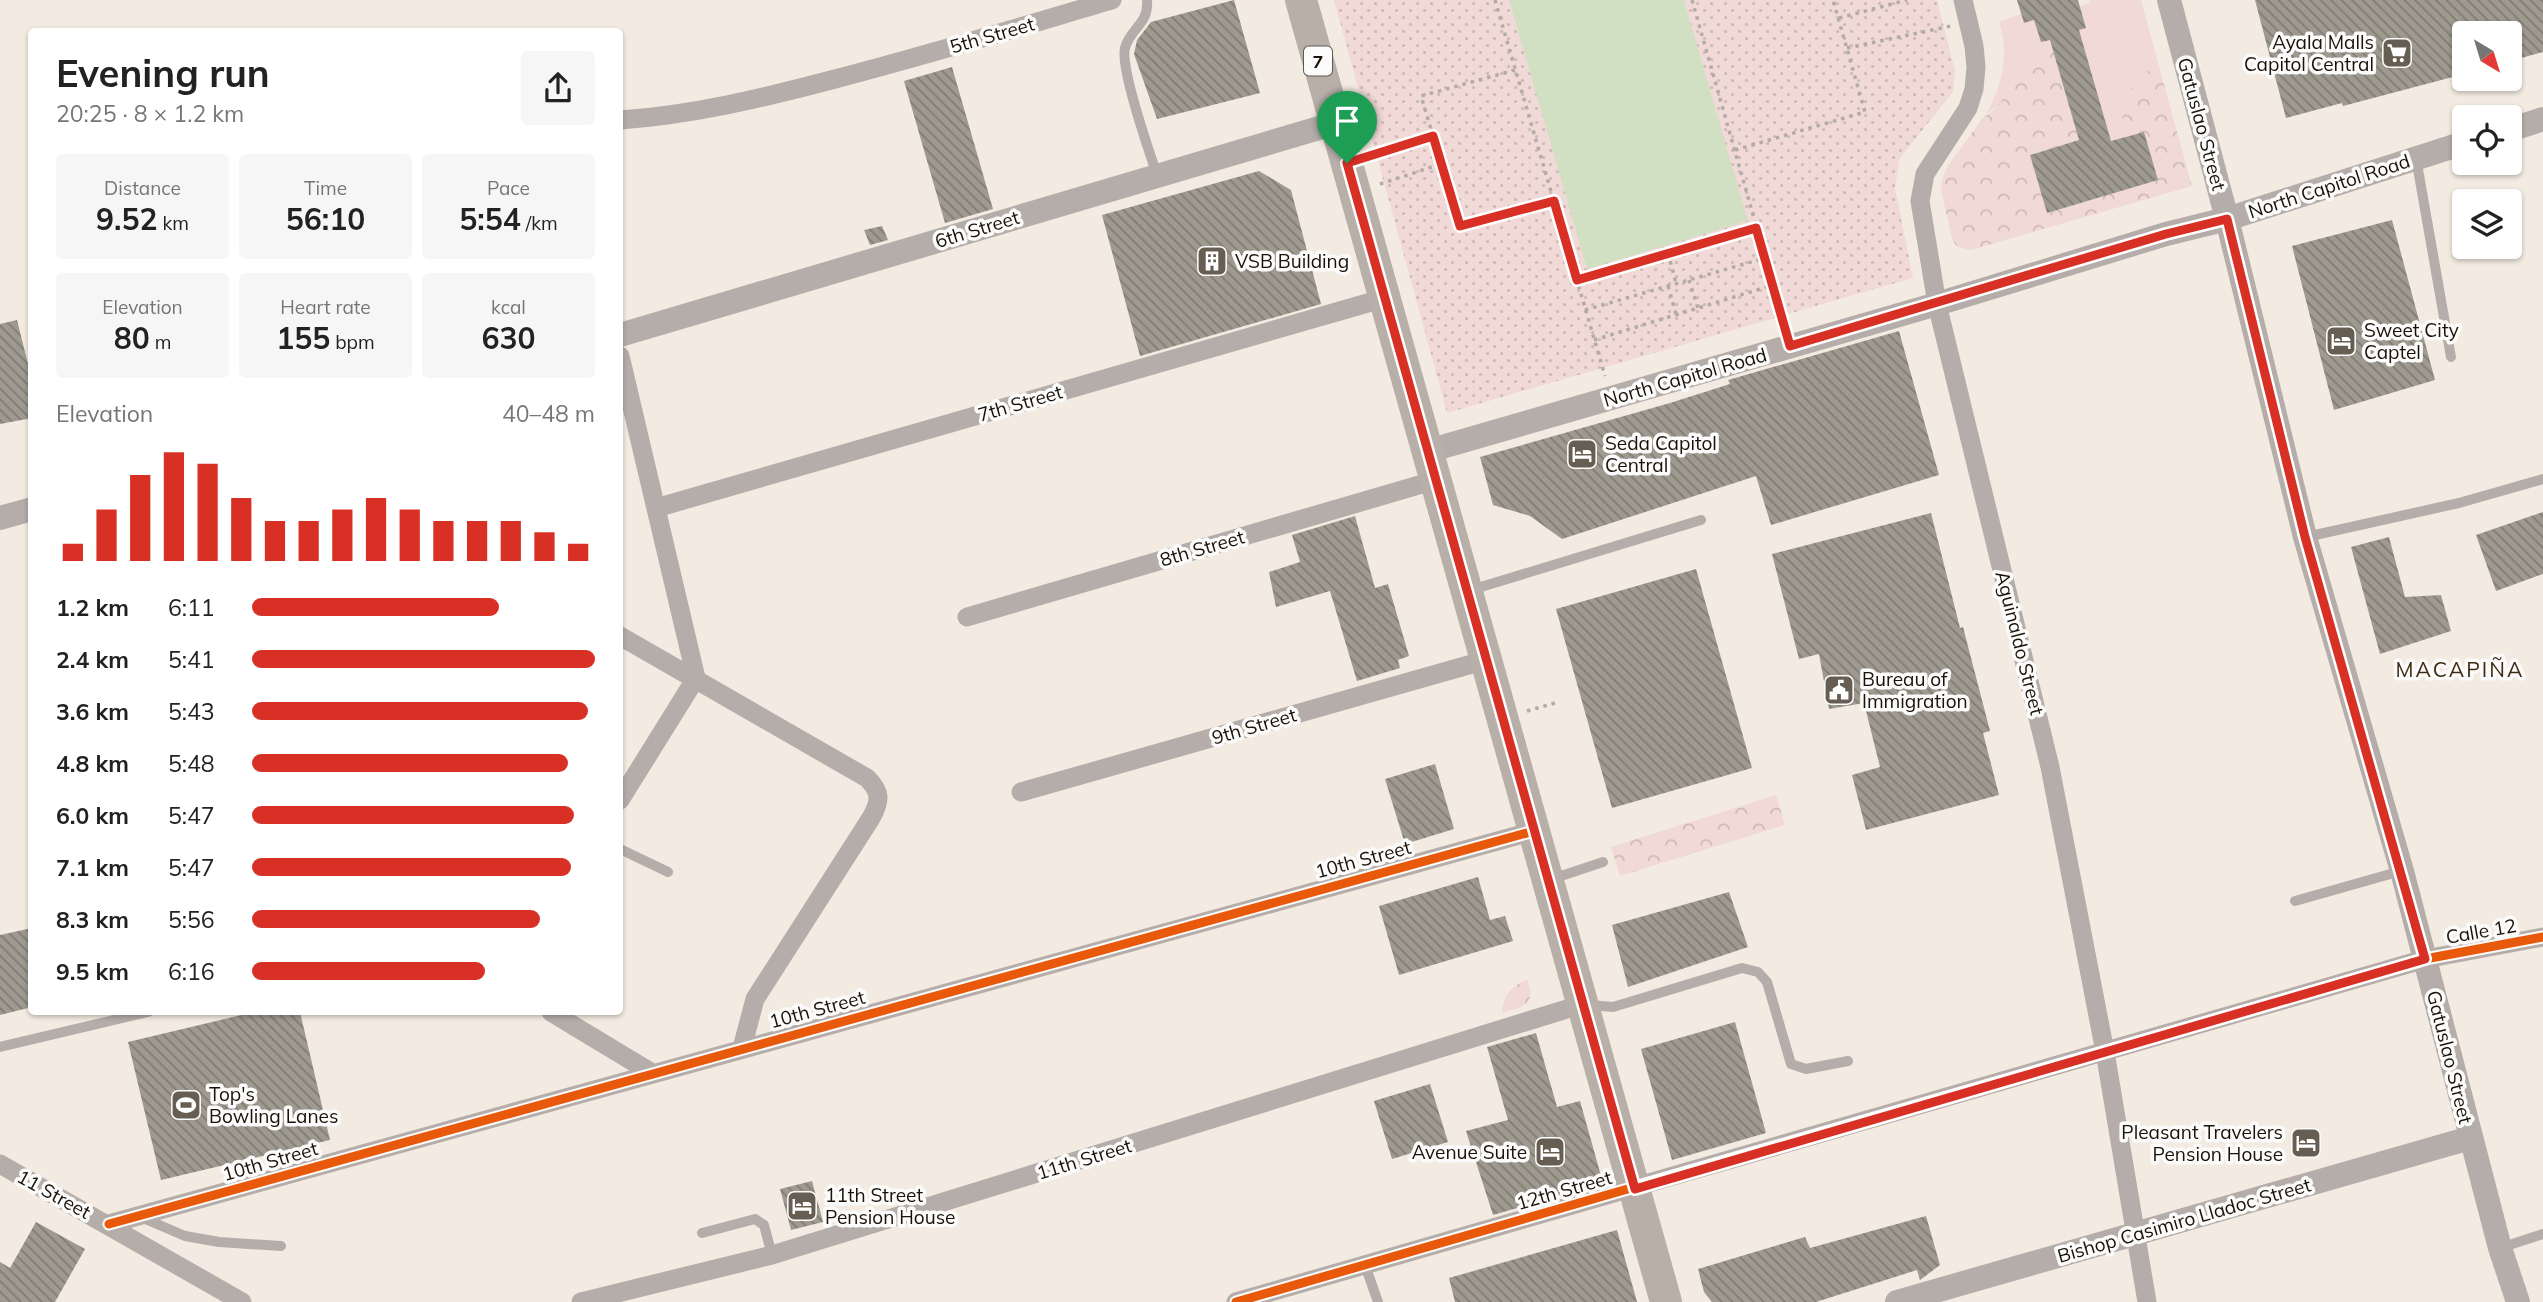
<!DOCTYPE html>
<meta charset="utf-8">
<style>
body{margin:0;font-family:Mulish,sans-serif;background:#f6f6f6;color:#222;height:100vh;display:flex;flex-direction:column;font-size:26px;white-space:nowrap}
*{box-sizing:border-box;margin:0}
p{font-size:23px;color:#767676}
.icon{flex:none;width:38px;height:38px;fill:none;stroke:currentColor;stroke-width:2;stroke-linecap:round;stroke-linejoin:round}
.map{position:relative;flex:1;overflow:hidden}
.details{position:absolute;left:28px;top:28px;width:595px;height:987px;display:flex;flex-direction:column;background:#fff;border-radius:7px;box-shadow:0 2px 5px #0004}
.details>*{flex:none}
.needle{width:46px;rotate:142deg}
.controls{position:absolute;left:2452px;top:21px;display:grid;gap:14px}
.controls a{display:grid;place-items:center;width:70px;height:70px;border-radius:7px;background:#fff;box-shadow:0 2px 5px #0004;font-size:35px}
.pin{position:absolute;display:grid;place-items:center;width:60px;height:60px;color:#fff;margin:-72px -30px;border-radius:50% 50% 50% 0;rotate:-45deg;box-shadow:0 0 7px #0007}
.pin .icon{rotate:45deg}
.round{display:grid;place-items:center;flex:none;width:74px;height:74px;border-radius:7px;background:#f6f6f6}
.summary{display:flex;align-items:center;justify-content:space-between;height:119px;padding:0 28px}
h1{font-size:38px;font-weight:700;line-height:52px}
.stats{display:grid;grid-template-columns:repeat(3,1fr);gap:10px;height:119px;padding:7px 28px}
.stats div{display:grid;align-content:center;border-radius:7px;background:#f6f6f6;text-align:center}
.stats b{font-size:30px;font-weight:700}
.stats small{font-size:19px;font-weight:400}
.stats p{font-size:19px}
.chart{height:196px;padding:14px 28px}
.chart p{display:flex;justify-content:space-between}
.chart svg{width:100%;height:126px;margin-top:7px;stroke:#d93025;stroke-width:6}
ul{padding:0 28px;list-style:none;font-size:23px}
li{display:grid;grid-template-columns:112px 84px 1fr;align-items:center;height:52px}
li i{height:18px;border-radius:9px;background:#d93025}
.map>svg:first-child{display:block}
</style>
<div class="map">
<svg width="2543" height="1302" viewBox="0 0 2543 1302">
<defs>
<pattern id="forest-crowns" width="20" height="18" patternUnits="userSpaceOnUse" patternTransform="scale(1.75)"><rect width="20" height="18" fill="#f1d9d7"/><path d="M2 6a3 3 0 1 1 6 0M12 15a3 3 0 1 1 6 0" fill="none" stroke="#ceb9b7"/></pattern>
<pattern id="park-dots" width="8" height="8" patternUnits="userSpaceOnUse" patternTransform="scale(1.75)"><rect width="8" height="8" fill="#f1d9d7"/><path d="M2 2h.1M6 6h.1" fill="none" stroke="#ceb9b7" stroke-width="1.8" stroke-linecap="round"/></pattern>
<pattern id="building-back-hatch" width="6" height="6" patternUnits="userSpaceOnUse" patternTransform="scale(1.75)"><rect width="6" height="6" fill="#9e9a90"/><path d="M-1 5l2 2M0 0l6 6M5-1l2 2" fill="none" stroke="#807c74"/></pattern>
</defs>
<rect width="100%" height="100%" fill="#f3ebe1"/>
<path fill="#f1d9d7" d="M2089 0H2141L2159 66 2139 76 2123 101 2122 125 2111 141 2079 30 2086 27 2080 6 2090 3Z
M2021 14 2024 23 2034 20 2050 40 2031 65 2017 76 1998 106 1987 113C2003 83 2009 55 1999 22Z"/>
<path fill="url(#forest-crowns)" d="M2050 40 2082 149 2067 144 2030 155 2047 213 2157 180 2144 132 2111 141 2122 125 2123 101 2139 75 2159 66 2192 186 1971 250C1961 249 1956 248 1952 238L1941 191 1942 179 1949 164 1983 118 1998 106 2017 76 2031 65Z
M1776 795 1785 825 1620 876 1611 847Z
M1527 979C1537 1005 1523 1007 1502 1013 1503 995 1511 987 1527 979Z"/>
<path fill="url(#park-dots)" d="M1334 0H1937L1955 71 1953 92 1900 158 1895 188 1913 278 1447 413Z"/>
<path fill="#d1e0c2" d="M1509 0H1684L1748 221 1587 269Z"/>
<path fill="url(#building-back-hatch)" d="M1234 0 1260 93 1157 119 1134 54 1137 40 1151 22Z
M2017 0H2078L2086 28 2079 30 2111 141 2144 132 2158 180 2047 213 2030 155 2079 140 2050 40 2041 42 2034 20 2024 23Z
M2255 0H2543V52L2510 61V33H2464V74L2343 106 2342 103 2286 118Z
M952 67 993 209 945 223 904 81Z
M1259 171 1291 190 1321 304 1140 356 1102 215Z
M2392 220 2435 380 2334 410 2292 246Z
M882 226 888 240 870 245 864 230Z
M17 320 32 380V418L0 424V324Z
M1899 331 1939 475 1771 525 1756 476 1562 539 1530 516 1493 505 1480 457 1670 403 1730 384 1728 380Z
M2543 512V574L2496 591 2476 535Z
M1931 513 1960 628 1963 627 1990 731 1983 733 1999 795 1866 830 1852 775 1880 767 1864 703 1829 709 1819 654 1799 659 1772 554Z
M1355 516 1375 588 1388 584 1409 656 1398 660 1400 668 1357 681 1330 591 1276 607 1269 572 1300 562 1292 535Z
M2389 537 2405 597 2441 595 2451 631 2380 654 2351 547Z
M1696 569 1752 768 1612 808 1556 609Z
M1435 764 1454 829 1405 844 1385 779Z
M1478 877 1490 920 1505 916 1513 941 1399 975 1379 906Z
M1729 892 1748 947 1628 987 1612 925Z
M32 928V1007L0 1015V935Z
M254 1012H300L330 1140 161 1180 128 1042Z
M1735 1022 1766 1133 1672 1160 1641 1049Z
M1536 1033 1557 1107 1580 1101 1603 1183 1493 1215 1466 1131 1508 1120 1487 1047Z
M1430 1084 1448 1142 1392 1159 1374 1101Z
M812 1181 823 1222 791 1230 780 1189Z
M1926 1216 1940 1265 1920 1280 1917 1270 1816 1302H1712L1704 1292 1698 1269 1805 1237 1810 1248Z
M36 1222 85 1249 55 1302H0V1262L10 1268Z
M1617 1230 1637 1302H1455L1449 1278Z"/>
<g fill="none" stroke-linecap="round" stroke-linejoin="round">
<path stroke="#b2aba6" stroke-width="3.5" stroke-dasharray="3.5 5" stroke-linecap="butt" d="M1495 0 1605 376
M1692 0 1784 324
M1839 18 1907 0
M1847 48 1951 26
M1515 70 1421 96 1460 226 1554 201
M1735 150 1865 112 1833 0
M1371 155 1433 137
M1380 184 1441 164
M1668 253 1676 283
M1577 280 1756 228
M1689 280 1698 308
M1668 286 1676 314
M1585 310 1765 258
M1594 340 1773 285
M1527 711 1555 703"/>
<path stroke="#b5ada9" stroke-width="10" d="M1147 0C1149 25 1130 28 1125 48 1120 68 1149 151 1157 175
M2416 158 2451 357
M2306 537 2459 503 2543 479
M1471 590 1701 520
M620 849 668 872
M1552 879 1603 862
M2295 901 2401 871
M1590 1005 1613 1007 1742 968 1758 972 1767 982 1791 1064 1806 1069 1848 1061
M0 1047 148 1012
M143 1218 185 1236 219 1242 281 1246
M702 1233 755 1219 764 1225 772 1255
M2500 1248 2543 1234
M1365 1265 1378 1302"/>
<path stroke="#b5ada9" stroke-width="19" d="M1963 0 1974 46 1976 67 1974 89 1968 108 1925 174 1920 201 1937 304 2050 767 2105 1052 2147 1302
M620 120C693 115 763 98 835 79 928 55 1020 27 1112 0
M620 356 696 678 620 800
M656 508 1385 298
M967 617 1436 480
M620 636 867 778C881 792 881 800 871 818L755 999 742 1048
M1021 792 1486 660
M551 1012 652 1073
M0 1164 242 1302
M109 1224 1534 831
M581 1302 772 1255 1583 1004
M1236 1302 2425 959 2543 937"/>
<path stroke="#b5ada9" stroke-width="24" d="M2169 0 2227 219 2305 537 2402 871 2500 1248 2518 1302
M2510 130 2543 119
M620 335 1336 123
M1428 451 1937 304 2166 234 2227 219 2464 143
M0 518 32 509
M1897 1302 2470 1138"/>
<path stroke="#b8afa9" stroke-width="32" d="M1301 0 1666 1302"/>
<g stroke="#fbfbfb" stroke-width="13">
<path id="cycleway" d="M109 1224 1534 831
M1236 1302 2425 959 2543 937"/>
</g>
<use href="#cycleway" stroke="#e8590c" stroke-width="9"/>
</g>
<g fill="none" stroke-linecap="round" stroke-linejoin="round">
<g stroke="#fff" stroke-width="14">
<path id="route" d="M1433 136 1460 226 1554 201 1577 280 1756 228 1790 346 2166 234 2227 219 2305 537 2425 959 1635 1189 1347 163Z"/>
</g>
<use href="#route" stroke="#d93025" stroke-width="9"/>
</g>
<defs>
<g id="supermarket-square" transform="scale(1.575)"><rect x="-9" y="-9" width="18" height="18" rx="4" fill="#665e53" stroke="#fbfbfb"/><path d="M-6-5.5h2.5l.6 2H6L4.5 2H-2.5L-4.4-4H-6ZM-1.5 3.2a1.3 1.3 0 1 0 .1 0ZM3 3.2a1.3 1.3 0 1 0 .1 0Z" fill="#fff"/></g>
<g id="building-square" transform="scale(1.575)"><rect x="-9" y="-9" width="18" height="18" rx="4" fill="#665e53" stroke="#fbfbfb"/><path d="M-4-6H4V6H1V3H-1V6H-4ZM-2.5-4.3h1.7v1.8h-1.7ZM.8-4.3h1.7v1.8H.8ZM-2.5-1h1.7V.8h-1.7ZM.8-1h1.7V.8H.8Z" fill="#fff"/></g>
<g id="hotel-square" transform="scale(1.575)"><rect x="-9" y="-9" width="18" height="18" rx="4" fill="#665e53" stroke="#fbfbfb"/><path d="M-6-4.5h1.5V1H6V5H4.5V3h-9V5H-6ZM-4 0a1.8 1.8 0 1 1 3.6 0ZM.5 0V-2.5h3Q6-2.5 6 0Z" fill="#fff"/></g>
<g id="civic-square" transform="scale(1.575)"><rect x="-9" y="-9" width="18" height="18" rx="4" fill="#665e53" stroke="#fbfbfb"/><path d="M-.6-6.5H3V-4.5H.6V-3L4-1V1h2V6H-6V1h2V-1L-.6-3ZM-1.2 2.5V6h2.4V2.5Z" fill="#fff"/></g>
<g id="stadium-square" transform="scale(1.575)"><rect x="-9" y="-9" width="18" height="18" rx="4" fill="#665e53" stroke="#fbfbfb"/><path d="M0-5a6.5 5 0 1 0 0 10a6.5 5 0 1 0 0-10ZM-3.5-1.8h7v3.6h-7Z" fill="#fff"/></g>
</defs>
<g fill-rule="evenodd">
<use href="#supermarket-square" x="2397" y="53"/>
<use href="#building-square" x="1212" y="261"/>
<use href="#hotel-square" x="2341" y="341"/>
<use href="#hotel-square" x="1582" y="454"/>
<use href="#civic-square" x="1839" y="690"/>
<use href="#stadium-square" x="186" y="1105"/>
<use href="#hotel-square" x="2306" y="1143"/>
<use href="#hotel-square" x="1550" y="1152"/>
<use href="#hotel-square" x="802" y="1206"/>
</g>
<g text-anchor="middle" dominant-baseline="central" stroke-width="7" stroke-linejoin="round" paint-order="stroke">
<rect fill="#fbfbfb" stroke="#5e5850" stroke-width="2" x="1304" y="46.5" width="28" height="29" rx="5"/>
<g font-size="18" font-weight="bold" fill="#1a1207">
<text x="1318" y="61">7</text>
</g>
<g font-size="19" fill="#1a1207" stroke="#fbfbfb">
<text transform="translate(992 35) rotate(-16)">5th Street</text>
<text transform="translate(2202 124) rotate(75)">Gatuslao Street</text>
<text transform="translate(2329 186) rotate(-18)">North Capitol Road</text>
<text transform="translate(977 229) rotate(-17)">6th Street</text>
<text transform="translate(1685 377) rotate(-16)">North Capitol Road</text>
<text transform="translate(1020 403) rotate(-16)">7th Street</text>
<text transform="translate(1202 548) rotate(-16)">8th Street</text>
<text transform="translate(2020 643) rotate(76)">Aguinaldo Street</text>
<text transform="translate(1254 726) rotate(-16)">9th Street</text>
<text transform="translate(1363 859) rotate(-15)">10th Street</text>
<text transform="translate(2481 931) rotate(-10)">Calle 12</text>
<text transform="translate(817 1009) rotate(-15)">10th Street</text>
<text transform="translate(2450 1057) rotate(76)">Gatuslao Street</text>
<text transform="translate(1084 1159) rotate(-17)">11th Street</text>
<text transform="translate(270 1161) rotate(-16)">10th Street</text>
<text transform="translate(1564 1190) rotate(-16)">12th Street</text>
<text transform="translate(54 1194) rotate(29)">11 Street</text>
<text transform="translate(2184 1220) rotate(-16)">Bishop Casimiro Lladoc Street</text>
</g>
<g font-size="19" fill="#1a1207" stroke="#fbfbfb" text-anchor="start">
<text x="2374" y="42" text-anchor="end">Ayala Malls<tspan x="2374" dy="22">Capitol Central</tspan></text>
<text x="1235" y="261">VSB Building</text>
<text x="2364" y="330">Sweet City<tspan x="2364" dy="22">Captel</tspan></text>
<text x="1605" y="443">Seda Capitol<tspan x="1605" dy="22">Central</tspan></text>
<text x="1862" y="679">Bureau of<tspan x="1862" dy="22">Immigration</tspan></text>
<text x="209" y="1094">Top's<tspan x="209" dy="22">Bowling Lanes</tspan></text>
<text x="2283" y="1132" text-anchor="end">Pleasant Travelers<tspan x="2283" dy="22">Pension House</tspan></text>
<text x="1527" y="1152" text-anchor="end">Avenue Suite</text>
<text x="825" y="1195">11th Street<tspan x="825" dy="22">Pension House</tspan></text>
</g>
<g font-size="21" letter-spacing="2" fill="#3f2b10" stroke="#fbfbfb">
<text x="2460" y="669">MACAPIÑA</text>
</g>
</g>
</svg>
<div class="controls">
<a><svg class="needle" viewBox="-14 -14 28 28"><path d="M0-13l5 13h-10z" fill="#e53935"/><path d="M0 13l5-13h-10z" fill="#767676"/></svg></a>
<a><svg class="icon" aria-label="locate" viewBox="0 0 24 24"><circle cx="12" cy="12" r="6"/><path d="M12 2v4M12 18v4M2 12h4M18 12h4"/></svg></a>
<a><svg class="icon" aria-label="layers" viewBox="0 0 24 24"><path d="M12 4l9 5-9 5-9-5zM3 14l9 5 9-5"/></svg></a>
</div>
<div class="pin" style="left:1347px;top:163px;background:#1e9e55"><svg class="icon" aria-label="arrive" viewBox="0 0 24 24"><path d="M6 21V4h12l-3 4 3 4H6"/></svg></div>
<section class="details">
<div class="summary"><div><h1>Evening run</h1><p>20:25 · 8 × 1.2 km</p></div><a class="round"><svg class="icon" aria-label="share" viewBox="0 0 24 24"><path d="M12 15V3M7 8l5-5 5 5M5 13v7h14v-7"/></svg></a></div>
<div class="stats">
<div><p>Distance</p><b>9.52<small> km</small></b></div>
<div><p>Time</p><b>56:10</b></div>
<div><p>Pace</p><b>5:54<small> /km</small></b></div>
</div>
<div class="stats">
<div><p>Elevation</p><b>80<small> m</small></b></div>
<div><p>Heart rate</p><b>155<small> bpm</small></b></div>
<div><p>kcal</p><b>630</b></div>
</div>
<div class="chart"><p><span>Elevation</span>40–48 m</p>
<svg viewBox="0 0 160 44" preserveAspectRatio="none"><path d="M5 44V38M15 44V26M25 44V14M35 44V6M45 44V10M55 44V22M65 44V30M75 44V30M85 44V26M95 44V22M105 44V26M115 44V30M125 44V30M135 44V30M145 44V34M155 44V38"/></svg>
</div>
<ul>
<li><b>1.2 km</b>6:11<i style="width:72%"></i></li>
<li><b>2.4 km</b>5:41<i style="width:100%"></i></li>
<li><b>3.6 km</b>5:43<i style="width:98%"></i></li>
<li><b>4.8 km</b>5:48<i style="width:92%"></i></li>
<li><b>6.0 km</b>5:47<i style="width:94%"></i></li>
<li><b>7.1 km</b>5:47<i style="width:93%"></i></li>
<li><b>8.3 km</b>5:56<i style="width:84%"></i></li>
<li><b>9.5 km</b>6:16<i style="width:68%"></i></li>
</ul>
</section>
</div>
